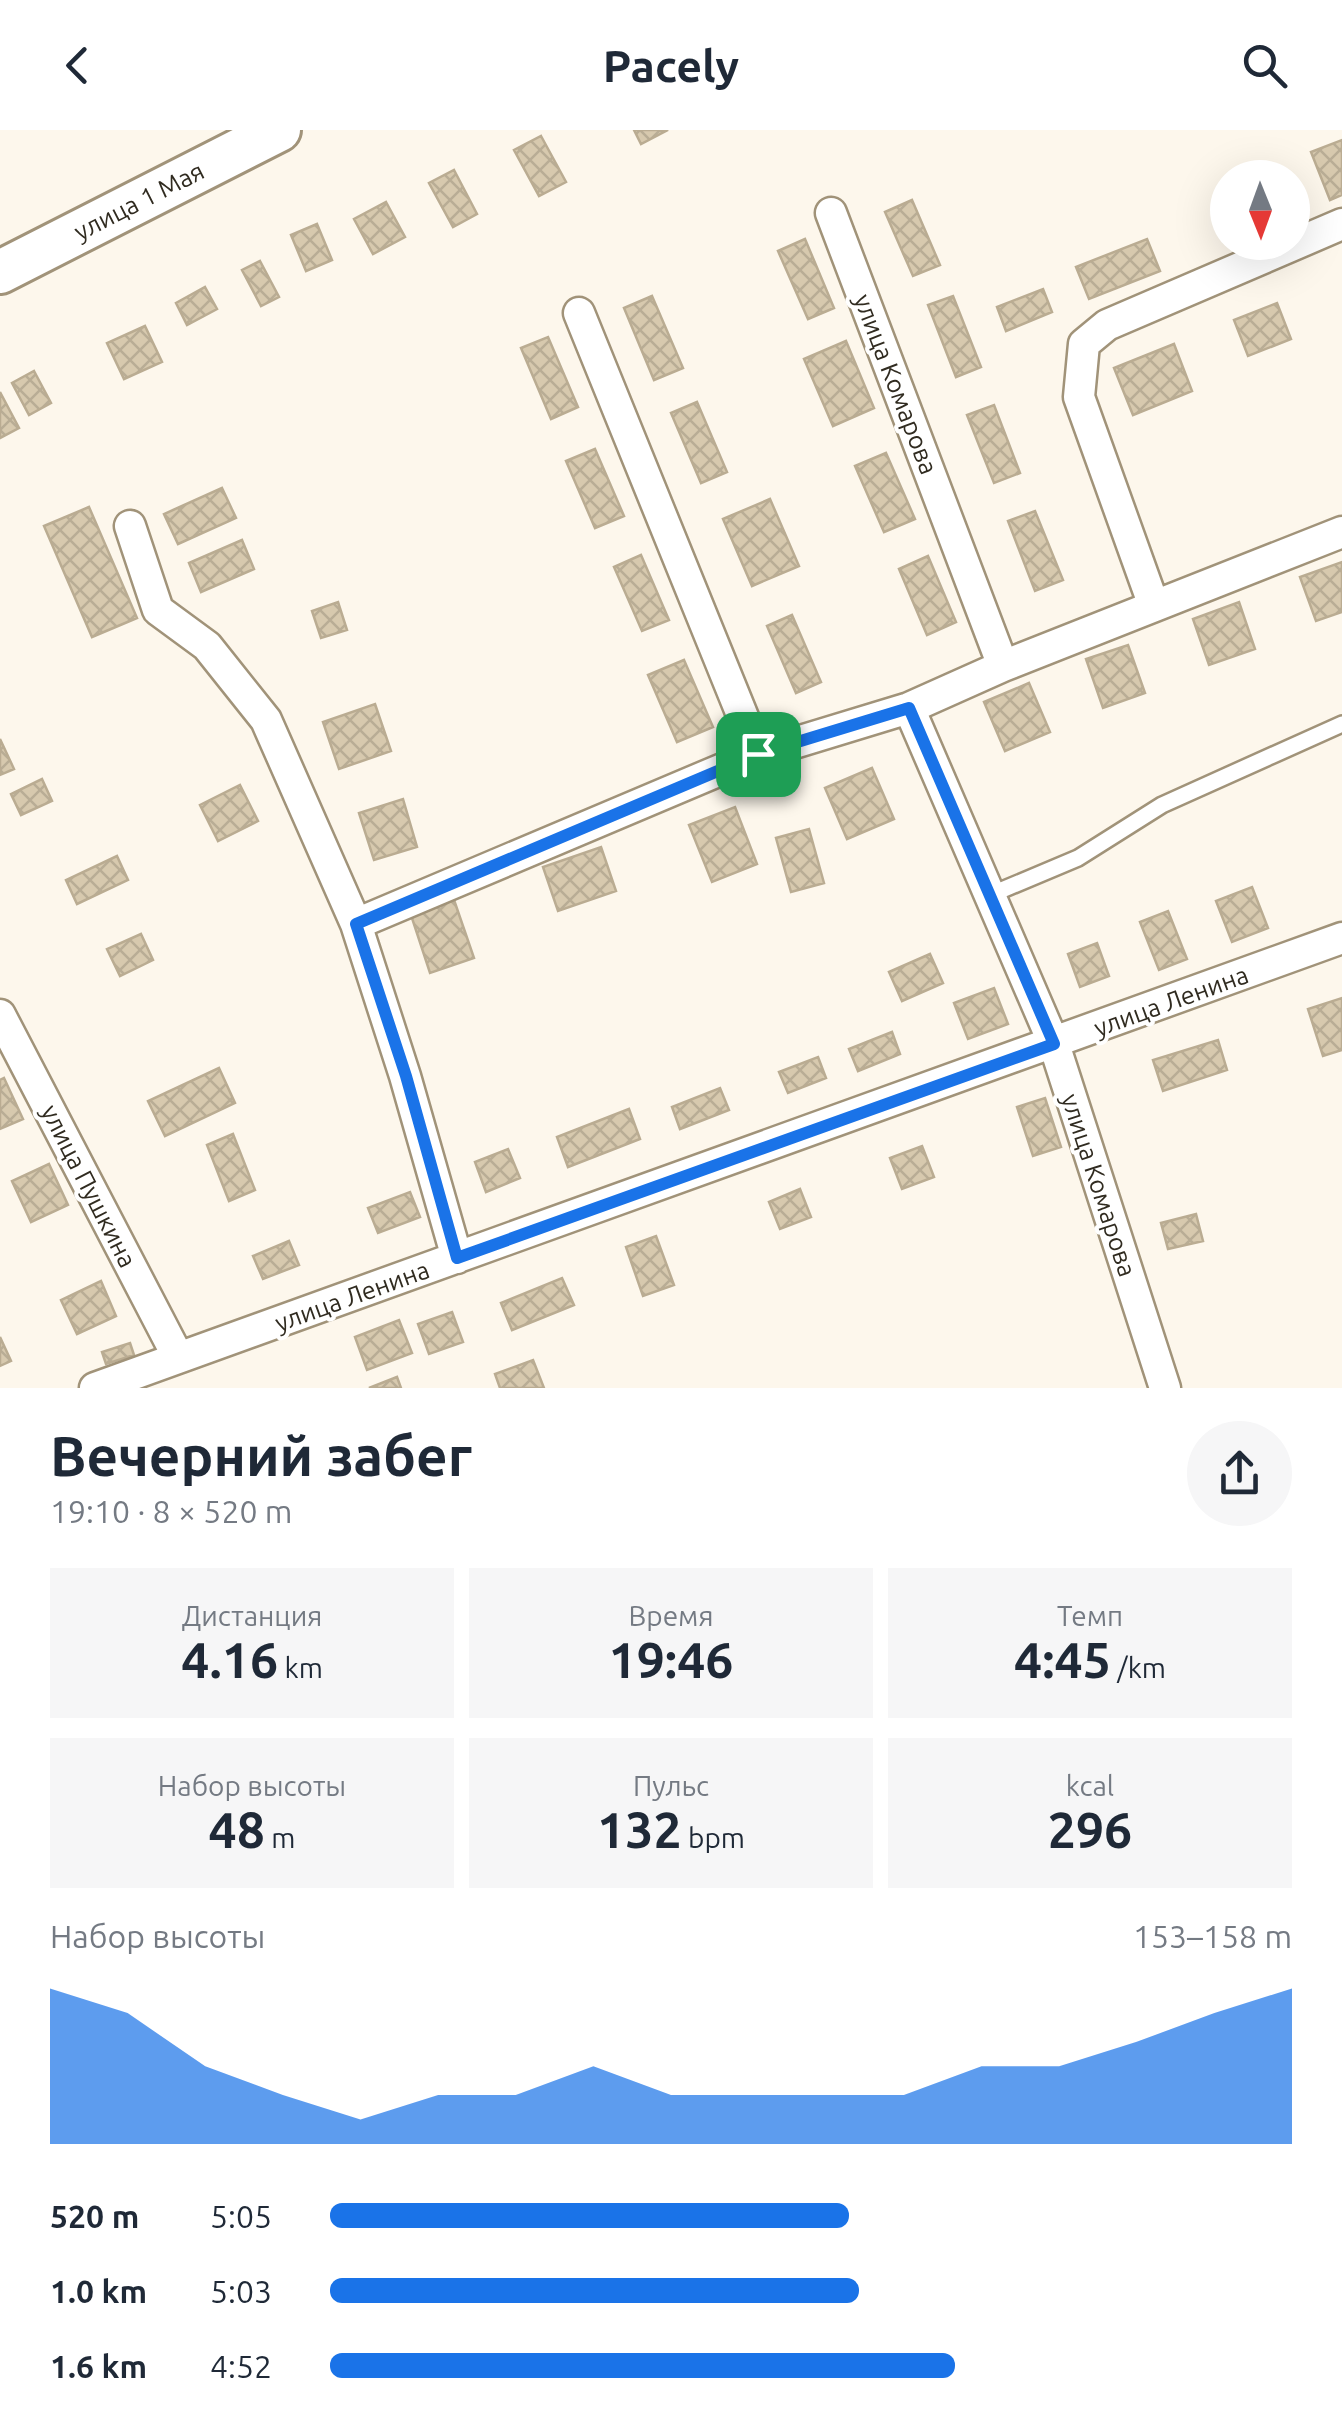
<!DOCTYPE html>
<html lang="ru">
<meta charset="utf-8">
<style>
body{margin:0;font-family:Ubuntu,sans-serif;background:#f6f6f7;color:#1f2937;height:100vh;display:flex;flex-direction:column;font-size:38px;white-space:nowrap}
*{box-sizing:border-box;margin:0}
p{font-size:32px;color:#747a83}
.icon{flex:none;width:55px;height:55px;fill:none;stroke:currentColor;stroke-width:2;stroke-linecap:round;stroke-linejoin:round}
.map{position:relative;height:1258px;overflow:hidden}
.drawer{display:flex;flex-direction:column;background:#fff;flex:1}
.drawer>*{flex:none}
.needle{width:65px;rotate:179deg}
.tools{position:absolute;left:1210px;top:30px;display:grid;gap:20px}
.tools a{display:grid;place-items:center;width:100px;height:100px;border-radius:50%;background:#fff;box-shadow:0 10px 40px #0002;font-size:50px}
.pin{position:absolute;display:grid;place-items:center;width:85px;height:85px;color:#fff;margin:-42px;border-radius:20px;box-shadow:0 5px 15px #0006}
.round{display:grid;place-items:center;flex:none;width:105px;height:105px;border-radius:52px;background:#f6f6f7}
.overview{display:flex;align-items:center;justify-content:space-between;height:170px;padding:0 50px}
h1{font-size:55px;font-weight:700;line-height:75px}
.stats{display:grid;grid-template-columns:repeat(3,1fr);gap:15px;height:170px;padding:10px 50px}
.stats div{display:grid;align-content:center;border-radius:0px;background:#f6f6f7;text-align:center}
.stats b{font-size:50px;font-weight:700}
.stats small{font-size:28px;font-weight:400}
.stats p{font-size:28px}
.chart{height:280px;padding:20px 50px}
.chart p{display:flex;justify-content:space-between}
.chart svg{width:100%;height:180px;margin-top:10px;fill:#1a73e8;opacity:.7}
ul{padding:0 50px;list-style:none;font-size:32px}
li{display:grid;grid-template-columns:160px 120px 1fr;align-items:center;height:75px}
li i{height:25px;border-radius:12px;background:#1a73e8}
header{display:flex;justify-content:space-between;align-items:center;height:130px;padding:0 50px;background:#fff;font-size:45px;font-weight:700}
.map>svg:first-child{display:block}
</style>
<header><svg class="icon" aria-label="back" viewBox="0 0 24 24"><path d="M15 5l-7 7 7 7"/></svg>Pacely<svg class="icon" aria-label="search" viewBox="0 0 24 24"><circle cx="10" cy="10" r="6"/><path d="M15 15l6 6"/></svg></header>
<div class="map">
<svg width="1342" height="1258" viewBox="0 0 1342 1258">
<defs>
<pattern id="building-cross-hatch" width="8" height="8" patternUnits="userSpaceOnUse" patternTransform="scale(2.5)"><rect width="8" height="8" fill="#d7c9ae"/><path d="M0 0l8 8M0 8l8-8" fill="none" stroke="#b9ad95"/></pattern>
</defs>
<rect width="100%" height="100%" fill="#fdf7ec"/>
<path fill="url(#building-cross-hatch)" stroke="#baac92" stroke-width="2.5" d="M634 0H668L641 14Z
M541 6 566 52 539 66 514 20Z
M1342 10V65L1330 70 1311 22Z
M454 40 477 84 453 97 429 53Z
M912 70 940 135 913 146 885 82Z
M386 72 405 107 373 124 354 89Z
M317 94 332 130 306 141 291 105Z
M805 109 834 178 808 189 778 121Z
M1147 109 1160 141 1089 169 1076 137Z
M260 131 279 167 261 176 242 140Z
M205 157 217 179 187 195 176 173Z
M1043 159 1052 182 1006 201 997 177Z
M652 166 683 238 654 250 624 178Z
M953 166 981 237 956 247 928 175Z
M1277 173 1291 209 1248 226 1234 190Z
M145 196 162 232 124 249 107 213Z
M548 207 578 277 551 289 521 218Z
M846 211 874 278 833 296 804 229Z
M1174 214 1192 261 1133 285 1114 238Z
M34 241 51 273 29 285 12 253Z
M0 262 19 298 0 308Z
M697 272 727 342 701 353 671 283Z
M994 275 1020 343 994 353 967 285Z
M595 319 624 386 595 398 566 331Z
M886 323 915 389 884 402 855 336Z
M222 358 236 388 178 414 164 384Z
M770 369 799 436 752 456 723 389Z
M89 377 137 488 92 507 44 396Z
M1035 381 1063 450 1035 461 1008 391Z
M242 410 254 439 201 462 189 433Z
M641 425 669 490 642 501 614 437Z
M928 426 956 492 927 505 899 439Z
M1342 432V482L1316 491 1300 447Z
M338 472 347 500 321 508 312 481Z
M1239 472 1255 519 1209 535 1193 489Z
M792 485 821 552 796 563 767 496Z
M1128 515 1145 563 1103 578 1086 529Z
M684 530 713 597 677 612 648 545Z
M1029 553 1050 602 1005 621 984 572Z
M375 574 391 621 339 639 323 592Z
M0 609 14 639 0 645Z
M872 638 894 689 847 709 825 658Z
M42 649 52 671 21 685 11 664Z
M240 655 258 691 218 711 200 675Z
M403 669 417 717 374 730 359 683Z
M735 677 757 734 712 752 689 695Z
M809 699 824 753 791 762 776 708Z
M601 717 616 761 558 781 543 737Z
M117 726 128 750 77 774 66 750Z
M1252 757 1268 798 1232 812 1216 771Z
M453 767 474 828 430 843 410 782Z
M1168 781 1187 829 1159 840 1140 792Z
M141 804 153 830 120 846 107 819Z
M1097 813 1109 846 1080 857 1068 824Z
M930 824 943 853 902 871 889 842Z
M994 858 1008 894 968 909 954 873Z
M1342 868V920L1323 926 1308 879Z
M892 902 900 924 858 941 849 919Z
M1218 910 1227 940 1163 961 1153 930Z
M818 927 826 948 788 963 779 942Z
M219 938 235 973 165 1006 148 971Z
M4 948 23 989 0 999V950Z
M720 958 729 980 680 999 672 977Z
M1045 968 1061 1017 1033 1026 1017 977Z
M629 979 640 1009 568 1037 557 1007Z
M233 1004 255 1060 229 1071 207 1015Z
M922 1016 934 1047 902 1059 890 1028Z
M508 1019 520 1048 486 1062 475 1032Z
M49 1034 68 1075 31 1092 12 1051Z
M800 1059 811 1087 780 1099 769 1072Z
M410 1062 420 1087 378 1103 368 1078Z
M1196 1084 1203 1111 1168 1119 1161 1093Z
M656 1106 674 1155 643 1166 626 1117Z
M289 1111 299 1135 263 1149 253 1126Z
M562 1148 574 1175 512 1200 501 1173Z
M101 1151 116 1186 77 1204 61 1170Z
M452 1182 463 1212 429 1224 418 1194Z
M399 1190 412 1223 367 1240 355 1207Z
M0 1207 11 1231 0 1236Z
M130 1213 134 1225 106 1234 102 1222Z
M533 1230 544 1258H500L495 1244Z
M397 1247 401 1258H369Z"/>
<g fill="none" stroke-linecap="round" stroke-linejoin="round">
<g stroke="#a19379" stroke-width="20">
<path id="lane" d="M990 765 1078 728 1162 675 1342 594"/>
</g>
<g stroke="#a19379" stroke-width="35">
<path id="street" d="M831 83 1003 536
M579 183 758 624
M130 396 158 480 207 516 266 590 356 794 405 946 457 1128
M1154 476 1079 267 1084 214 1107 195 1342 94
M909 578 1054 914 1165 1258
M356 794 758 624 909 578 1003 536 1342 402
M0 885 178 1227
M95 1258 1342 808"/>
</g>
<g stroke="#a19379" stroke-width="48">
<path id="secondary" d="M0 142 279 0"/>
</g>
<use href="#lane" stroke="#fff" stroke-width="15"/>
<use href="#street" stroke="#fff" stroke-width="30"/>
<use href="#secondary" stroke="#fff" stroke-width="42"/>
</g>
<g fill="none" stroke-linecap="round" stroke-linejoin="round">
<g stroke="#fff" stroke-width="20">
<path id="route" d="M909 578 1054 914 457 1128 406 946 356 794 758 624Z"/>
</g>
<use href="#route" stroke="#1a73e8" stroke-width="12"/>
</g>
<g text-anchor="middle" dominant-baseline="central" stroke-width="8" stroke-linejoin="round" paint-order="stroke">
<g font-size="25" fill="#302b20" stroke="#fff">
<text transform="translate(139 71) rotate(-27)">улица 1 Мая</text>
<text transform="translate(896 254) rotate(69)">улица Комарова</text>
<text transform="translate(1171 871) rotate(-20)">улица Ленина</text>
<text transform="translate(1099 1055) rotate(72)">улица Комарова</text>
<text transform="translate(89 1056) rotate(63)">улица Пушкина</text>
<text transform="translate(352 1166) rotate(-20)">улица Ленина</text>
</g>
</g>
</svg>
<div class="tools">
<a><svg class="needle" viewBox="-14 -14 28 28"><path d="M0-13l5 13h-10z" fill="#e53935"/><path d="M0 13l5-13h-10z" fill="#747a83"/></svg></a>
</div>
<div class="pin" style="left:758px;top:624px;background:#1e9e55"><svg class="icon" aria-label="arrive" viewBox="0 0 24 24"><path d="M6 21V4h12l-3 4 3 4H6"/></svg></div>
</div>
<section class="drawer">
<div class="overview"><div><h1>Вечерний забег</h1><p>19:10 · 8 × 520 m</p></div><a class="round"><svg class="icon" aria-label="share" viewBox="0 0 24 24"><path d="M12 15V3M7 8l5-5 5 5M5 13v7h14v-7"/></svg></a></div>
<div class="stats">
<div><p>Дистанция</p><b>4.16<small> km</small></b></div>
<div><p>Время</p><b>19:46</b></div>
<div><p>Темп</p><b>4:45<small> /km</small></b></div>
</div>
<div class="stats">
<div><p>Набор высоты</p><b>48<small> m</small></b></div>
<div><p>Пульс</p><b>132<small> bpm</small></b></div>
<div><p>kcal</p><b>296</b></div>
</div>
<div class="chart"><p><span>Набор высоты</span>153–158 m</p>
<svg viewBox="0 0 160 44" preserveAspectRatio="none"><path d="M0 44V6L10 12L20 25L30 32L40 38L50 32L60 32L70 25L80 32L90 32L100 32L110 32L120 25L130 25L140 19L150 12L160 6V44z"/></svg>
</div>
<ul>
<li><b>520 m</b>5:05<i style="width:54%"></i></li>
<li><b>1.0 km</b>5:03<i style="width:55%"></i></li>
<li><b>1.6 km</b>4:52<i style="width:65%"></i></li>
</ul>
</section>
